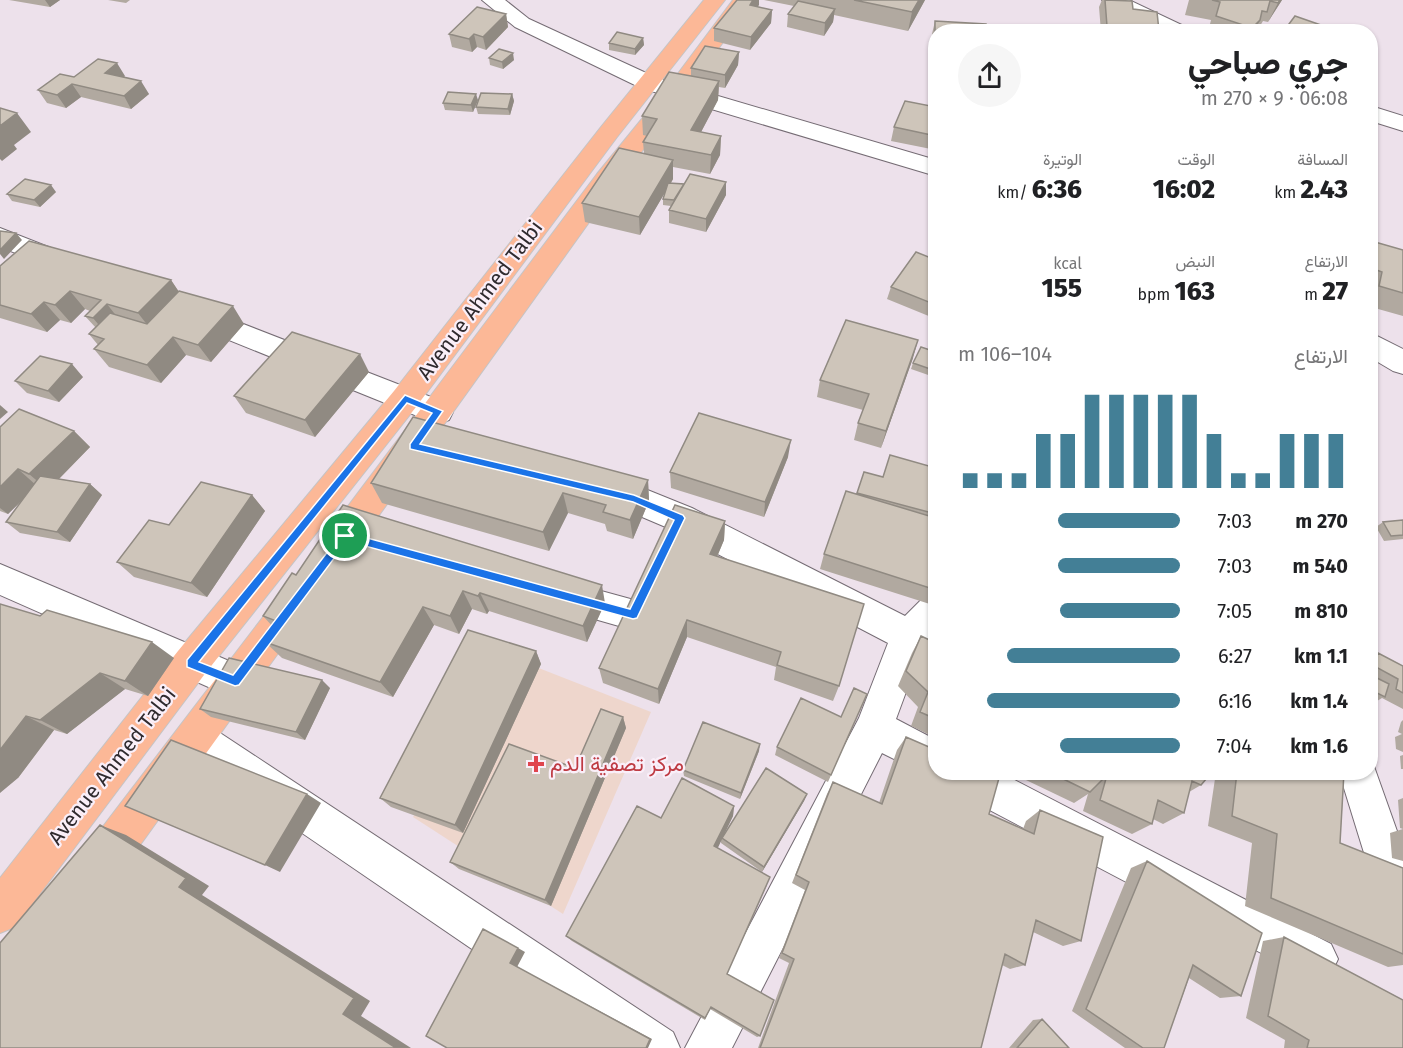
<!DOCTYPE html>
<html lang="ar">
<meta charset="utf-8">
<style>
body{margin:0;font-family:"Fira Sans",Vazirmatn,sans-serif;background:#f6f6f6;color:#202124;direction:rtl;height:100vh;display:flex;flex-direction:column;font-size:22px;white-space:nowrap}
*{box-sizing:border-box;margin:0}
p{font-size:20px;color:#757577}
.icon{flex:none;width:33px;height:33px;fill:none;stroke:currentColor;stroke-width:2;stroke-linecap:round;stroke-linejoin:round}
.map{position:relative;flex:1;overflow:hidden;direction:ltr}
.drawer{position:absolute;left:928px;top:24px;width:450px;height:756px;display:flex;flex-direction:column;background:#fff;border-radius:24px;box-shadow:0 2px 4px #0004;direction:rtl}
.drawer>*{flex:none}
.pin{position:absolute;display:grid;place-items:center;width:51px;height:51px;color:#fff;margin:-26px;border:3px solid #fff;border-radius:50%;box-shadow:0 2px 6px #0007}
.round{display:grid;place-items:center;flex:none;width:63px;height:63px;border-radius:32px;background:#f6f6f6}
.head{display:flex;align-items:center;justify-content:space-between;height:102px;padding:0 30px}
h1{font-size:33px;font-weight:800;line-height:45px}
.metrics{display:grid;grid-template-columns:repeat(3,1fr);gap:9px;height:102px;padding:6px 30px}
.metrics div{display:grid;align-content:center}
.metrics b{font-size:26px;font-weight:800}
.metrics small{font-size:16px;font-weight:400}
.metrics p{font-size:16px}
.chart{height:168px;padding:12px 30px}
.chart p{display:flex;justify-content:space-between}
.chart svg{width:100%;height:108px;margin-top:6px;stroke:#437f96;stroke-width:6}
ul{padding:0 30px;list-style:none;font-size:20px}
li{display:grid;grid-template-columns:96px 72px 1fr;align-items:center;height:45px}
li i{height:15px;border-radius:8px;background:#437f96}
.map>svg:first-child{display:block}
</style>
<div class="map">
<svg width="1403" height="1048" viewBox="0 0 1403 1048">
<rect width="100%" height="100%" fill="#ede1eb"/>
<path fill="#eed6cc" d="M508 656 651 712 563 914 413 817Z"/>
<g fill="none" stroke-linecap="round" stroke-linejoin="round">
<g stroke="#756c74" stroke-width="2">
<path id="minor" d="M482 0H505L529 19 657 78 936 160V176L641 88 515 27Z
M1102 0H1129L1188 28 1191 32H1163L1105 4Z
M1371 106 1403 116V131L1371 121Z
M0 228 74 257 78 263 74 269 65 272 0 247Z
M197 306 449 404 453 412 449 420 438 424 427 420 187 323 183 316 187 309Z
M1371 333 1403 349V374L1393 371 1371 358Z
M605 478 645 489 692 508 905 616 924 597 936 592V632L923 646 896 719 936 740V772H999L1331 944 1338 959 1331 974 1316 981 1301 974 944 786 941 778 936 780 882 753 732 1048H685L859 718 888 643 668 528 628 511 594 500 589 491 594 482Z
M0 564 248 669 253 681 248 693 235 698 222 693 0 595Z
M561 580 645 603 651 614 645 625 633 630 549 606 544 595 549 584Z
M195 719 208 725 673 1032 680 1048H617L182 751 176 738 182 725Z
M1371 758 1403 848V932L1388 926 1382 911 1339 772H1371Z"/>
</g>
<g stroke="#c5c4c5" stroke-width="2">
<path id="major" d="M704 0H725L617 137 416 407 204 675 15 927 0 933V878L178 651 394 391 601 127Z
M733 0H753L684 97 615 186 349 557 337 561 325 557 320 547 325 537 597 174 668 87Z
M295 586 307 591 312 602 307 613 112 884 97 890 82 884 76 869 82 854 283 591Z"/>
</g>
<use href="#minor" fill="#fff" fill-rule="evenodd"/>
<use href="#major" fill="#fcb897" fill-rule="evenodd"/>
</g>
<path fill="#b1a9a0" d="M9 0H60L50 7Z
M108 0H130L126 3Z
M737 0H759L758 7 772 10 771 23 750 50 714 41V28Z
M764 0H925L908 31 834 15 833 22 824 36 787 27 788 14 794 6Z
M1102 0H1120L1133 9 1159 32H1101L1099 7Z
M1189 0H1282L1268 22 1263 21 1257 31 1254 32H1208L1211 20 1185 15Z
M506 14 508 27 486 50 477 47 472 52 452 47 449 34Z
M935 21 936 32V47H933L932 34Z
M643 38 644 45 635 55 609 50V43Z
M739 52 738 65 725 88 719 87 718 100 701 132 721 136 720 155 710 174 673 167V179L671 183 726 195 706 232 669 223V210L671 206 663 205V199L665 192 640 235 585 222 582 203 644 153 643 142 647 136 643 135 642 116 691 76V68Z
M489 58 514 60 503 69 490 65Z
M125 76 124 77 149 94 131 109 81 97 66 108 47 103 38 90 74 77Z
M512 94 514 101 510 115 478 114 476 107Z
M478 100 473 112 445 110 443 103Z
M936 107V150L891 141 894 127Z
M56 192 40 207 12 201 7 194Z
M1375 242 1403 250V316L1371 307V246Z
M936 260V319L887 299 891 287Z
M0 266 171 280 179 292 244 324 211 362 186 355 161 383 109 367 94 349 98 345 89 334 96 328 85 316 90 311 85 309 71 323 60 320 47 332 0 318Z
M936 352V374L934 377 911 369 913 363Z
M913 358 881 448 854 440 858 423 863 410 817 397 820 380Z
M369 372 315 437 246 413 234 396Z
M83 377 59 402 27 393 15 381Z
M0 427 74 431 90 447 59 479 90 484 102 495 70 542 20 533 6 522 24 498 8 514 0 511Z
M788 457 764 517 671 488 670 472Z
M936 468V606L820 569 824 554 857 495 864 472 883 477Z
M648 480 649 501 633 539 607 531 605 524 568 513 549 551 382 503 371 483Z
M252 495 265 511 207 597 134 577 117 562 169 525Z
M1403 520V539L1384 541 1376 527 1383 522Z
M725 521 724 540 717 557 839 686 833 701 774 680 776 667 687 637 659 704 603 683 599 668Z
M296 575 605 603 587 642 489 611 487 614 472 609 459 634 434 625 393 697 282 658 265 642 274 628 263 616Z
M0 604 174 658 148 696 125 689 67 734 54 730 18 778Z
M921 636 936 643V738L911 726 918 707 898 686 912 653Z
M536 651 541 664 463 833 391 807 380 798Z
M1378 653 1403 666V709L1382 698 1377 701 1371 698V657Z
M330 688 305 740 211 717 200 709Z
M867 694 828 782 775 755 777 747 841 717Z
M623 717 626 728 551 906 459 869 450 862 575 768Z
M1403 720V752L1396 749 1395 737 1402 734 1398 732 1401 722Z
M906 737 989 814 1023 829 1026 821 1040 810 1081 941 1063 946 1033 932 1025 965 1010 969 1002 965 981 1048H758L789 963 779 958 805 890 792 883 827 794 833 782 879 803 897 750Z
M759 751 740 799 684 776 683 770Z
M1403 755V769H1401L1400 756Z
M1009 772H1212L1201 785 1189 792 1184 813 1163 824 1153 819 1152 824 1132 834 1083 811 1088 794 1074 803Z
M1216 772H1360V773L1344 780 1340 843 1403 868V965L1388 967 1245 906 1252 843 1208 826Z
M807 794 804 801 762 872 721 843V840L717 848 767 885 727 974 760 1036 757 1037 710 1009 705 1020 572 941 566 936 661 818 734 806 733 816 724 834Z
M1403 798V829L1400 828 1398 800Z
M1403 829V861L1392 858 1390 833Z
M1147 861 1241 996 1220 998 1189 978 1164 1048H1125L1072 1011 1131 868Z
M1284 937 1403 1048H1284L1285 1040 1246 1018 1263 941Z
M1042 1019 1069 1048H1009L1033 1020Z"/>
<path fill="#908a82" d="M45 0H60L50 7Z
M753 0H759V5L749 18 750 5Z
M919 0H925L908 31 912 12Z
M1280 0H1282L1268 22 1278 3Z
M835 9 833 22 824 36 825 23Z
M772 10 771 23 750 50 751 37Z
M506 14 508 27 486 50 483 37Z
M1260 20 1254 32H1250L1252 28Z
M474 34 477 47 472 52 469 39Z
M643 38 644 45 635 55V49Z
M739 52 738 65 725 88V75Z
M513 53 514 60 503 69 502 62Z
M117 63 125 76 113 86 105 73Z
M141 81 149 94 131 109 124 96Z
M719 81 718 100 692 149 691 130Z
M72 84 81 97 66 108 57 95Z
M476 94 478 100 473 112 471 105Z
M512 94 514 101 510 115 508 109Z
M17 113 31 132 14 145 17 149 2 161 0 159V126Z
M721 136 720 155 710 174 711 155Z
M673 160V179L640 235 639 217Z
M726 182V195L706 232V219Z
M51 185 56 192 40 207 34 200Z
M16 233 22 240 4 259 0 254V250Z
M171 280 183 298 152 331 138 313Z
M70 291 85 309 71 323 55 305Z
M44 302 60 320 47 332 31 314Z
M107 304 121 322 108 336 93 318Z
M233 306 244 324 211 362 198 345Z
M173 337 186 355 161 383 147 365Z
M918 340 913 358 881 448 886 431Z
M360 354 369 372 315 437 305 420Z
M72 364 83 377 59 402 48 391Z
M0 405 8 412 0 419Z
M74 431 90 447 48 490 29 474Z
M791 440 788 457 764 517 765 502Z
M18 469 37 486 8 514 0 508V487Z
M648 480 649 501 633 539 630 520Z
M90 484 102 495 70 542 57 532Z
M563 493 568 513 549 551 543 532Z
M252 495 265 511 207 597 191 583Z
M725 521 724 540 710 573V554Z
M602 585 605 603 587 642 583 626Z
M463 591 472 609 459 634 450 616Z
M480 593 489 611 487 614 478 596Z
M423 607 434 625 393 697 380 682Z
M687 620V637L659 704 658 689Z
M152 642 174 658 148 696 125 681Z
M536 651 541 664 463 833 455 825Z
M100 673 125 689 67 734 40 720Z
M322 680 330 688 305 740 296 732Z
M26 716 54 730 18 778 0 793V750Z
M623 717 626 728 551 906 545 900Z
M760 744 759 751 740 799 741 793Z
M307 794 321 803 280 872 265 865Z
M807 794 804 801 762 872 764 867Z
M734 806 733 816 714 856V846Z
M100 825 126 835 209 886 202 895 370 1001 361 1016 411 1048H396L343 1014Z
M518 948 525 952 517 967 652 1039 648 1048H646L510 963Z"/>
<path fill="#cec5ba" stroke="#908a82" stroke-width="1.5" d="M737 0H753L750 5 772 10 751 37 714 28Z
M854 0H919L912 12Z
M1105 0 1132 1 1133 9 1157 12 1159 31 1107 26Z
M1212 0H1280L1278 3 1270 1 1267 12 1262 11 1260 20 1252 28 1216 16 1220 2Z
M798 1 835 9 825 23 788 14Z
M477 7 506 14 483 37 474 34 469 39 449 34Z
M1295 16 1341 32H1283Z
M935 21 986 24V32H936L935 34Z
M617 32 643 38 635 49 609 43Z
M705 46 739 52 725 75 691 68Z
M499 49 513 53 502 62 489 58Z
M98 59 117 63 105 73 141 81 124 96 72 84 57 95 38 90 60 74 74 77Z
M669 72 719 81 691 130 721 136 711 155 643 142 657 119 642 116Z
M448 92 476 94 471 105 443 103Z
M481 93 512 94 508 109 476 107Z
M905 101 936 107V136L894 127Z
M0 108 17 113 0 126Z
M619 148 673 160 639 217 582 203Z
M690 174 726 182 706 219 669 210Z
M25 179 51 185 34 200 7 194Z
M668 183 684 184 674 200 663 199Z
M0 231 16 233 0 250Z
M29 241 171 280 138 313 107 304 93 318 85 316 101 300 70 291 55 305 44 302 31 314 0 305V266Z
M1375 242 1403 250V293L1379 286 1382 272 1371 268V262Z
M916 252 936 260V305L891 287Z
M179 291 233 306 198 345 173 337 147 365 94 349 104 339 89 334 110 313 147 324Z
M846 320 918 340 886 431 858 423 869 394 820 380Z
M292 332 360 354 305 420 234 396Z
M921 347 936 352V371L913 363Z
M40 356 72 364 48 391 15 381Z
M19 409 74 431 29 474 18 469 0 487V427Z
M699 413 791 440 765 502 670 472Z
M413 417 648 480 630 520 603 512 606 505 563 493 543 532 371 483Z
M890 455 936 468V514L857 493 864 472 883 477Z
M40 476 90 484 57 532 6 522Z
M201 482 252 495 191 583 117 562 149 520 169 525Z
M846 491 936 518V590L824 554Z
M343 505 602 585 583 626 480 593 478 596 463 591 450 616 423 607 380 682 265 642 279 622 263 616 292 573 296 575Z
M675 505 725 521 710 554 864 604 839 686 777 665 781 652 687 620 658 689 599 668Z
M1403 520V535L1391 536 1383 522Z
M0 604 40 616 47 610 152 642 125 681 100 673 40 720 26 716 0 750Z
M468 630 536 651 455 825 380 798Z
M921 636 936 643V719L920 712 928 692 906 671Z
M1378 653 1403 666V693L1396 689 1398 679 1374 666Z
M229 658 322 680 296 732 200 709Z
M1371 675 1389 684 1385 697 1371 690Z
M854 688 867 694 831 775 777 747 801 698 841 717Z
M601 709 623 717 545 900 450 862 509 744 575 768Z
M703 722 760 744 741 793 683 770Z
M906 737 936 750V772H988L999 778 989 814 1034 834 1040 810 1103 837 1081 941 1036 920 1025 965 1005 954 981 1048H760L794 959 782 953 809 882 796 875 833 782 882 804Z
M171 740 307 794 265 865 125 806Z
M766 768 807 794 764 867 722 838Z
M1049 772H1212L1201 785 1192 781 1184 813 1158 800 1152 824 1100 800 1107 775 1090 792Z
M1237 772H1344L1340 843 1403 868V954L1271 898 1277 834 1232 816Z
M682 778 734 806 714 846 770 877 727 974 774 1000 760 1036 711 1007 705 1018 566 936 637 806 661 818Z
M100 825 186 878 179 887 354 998 343 1014 396 1048H0V943Z
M1147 861 1262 933 1241 996 1193 965 1164 1048H1143L1086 1009Z
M483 929 518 948 510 963 650 1039 646 1048H447L426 1036Z
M1284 937 1403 1000V1048H1307L1309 1040 1268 1016Z
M1042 1019 1069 1048H1017Z"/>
<path fill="#1a73e8" stroke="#fff" stroke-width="1.5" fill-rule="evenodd" d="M405 395 443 411 420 444 634 495 683 515 685 518 637 618 633 619 347 541 239 685 235 686 187 667V660ZM407 403 432 413 410 444V449L633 502 674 520 630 609 345 532 342 533 233 675 199 662Z"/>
<path fill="#e0444e" stroke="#faeff9" stroke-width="2" d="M533 755h6v6h6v6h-6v6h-6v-6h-6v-6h6z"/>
<g text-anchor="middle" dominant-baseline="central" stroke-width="4.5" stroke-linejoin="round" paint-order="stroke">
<g font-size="21" fill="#302b2f" stroke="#faeff9">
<text transform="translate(480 300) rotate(-53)">Avenue Ahmed Talbi</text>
<text transform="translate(112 766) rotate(-52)">Avenue Ahmed Talbi</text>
</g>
<g font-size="21" fill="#be3a42" stroke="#faeff9" text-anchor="start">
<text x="550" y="764">مركز تصفية الدم</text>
</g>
</g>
</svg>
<div class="pin" style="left:345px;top:536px;background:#1e9e55"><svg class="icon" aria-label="arrive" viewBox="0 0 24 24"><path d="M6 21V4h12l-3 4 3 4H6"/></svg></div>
<section class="drawer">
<div class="head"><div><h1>جري صباحي</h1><p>06:08 · 9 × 270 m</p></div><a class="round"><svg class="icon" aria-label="share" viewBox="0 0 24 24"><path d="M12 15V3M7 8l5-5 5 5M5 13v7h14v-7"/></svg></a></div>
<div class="metrics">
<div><p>المسافة</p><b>2.43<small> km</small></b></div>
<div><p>الوقت</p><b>16:02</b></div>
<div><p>الوتيرة</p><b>6:36<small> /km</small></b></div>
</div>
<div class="metrics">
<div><p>الارتفاع</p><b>27<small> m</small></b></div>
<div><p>النبض</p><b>163<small> bpm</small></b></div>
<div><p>kcal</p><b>155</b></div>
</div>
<div class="chart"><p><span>الارتفاع</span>104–106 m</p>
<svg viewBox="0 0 160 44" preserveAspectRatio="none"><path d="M5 44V38M15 44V38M25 44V38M35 44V22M45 44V22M55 44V6M65 44V6M75 44V6M85 44V6M95 44V6M105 44V22M115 44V38M125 44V38M135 44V22M145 44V22M155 44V22"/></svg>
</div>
<ul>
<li><b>270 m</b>7:03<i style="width:55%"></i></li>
<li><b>540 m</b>7:03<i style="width:55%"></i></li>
<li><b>810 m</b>7:05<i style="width:54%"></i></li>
<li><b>1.1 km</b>6:27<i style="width:78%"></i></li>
<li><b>1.4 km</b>6:16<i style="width:87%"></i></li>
<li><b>1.6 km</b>7:04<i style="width:54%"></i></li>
</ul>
</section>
</div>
